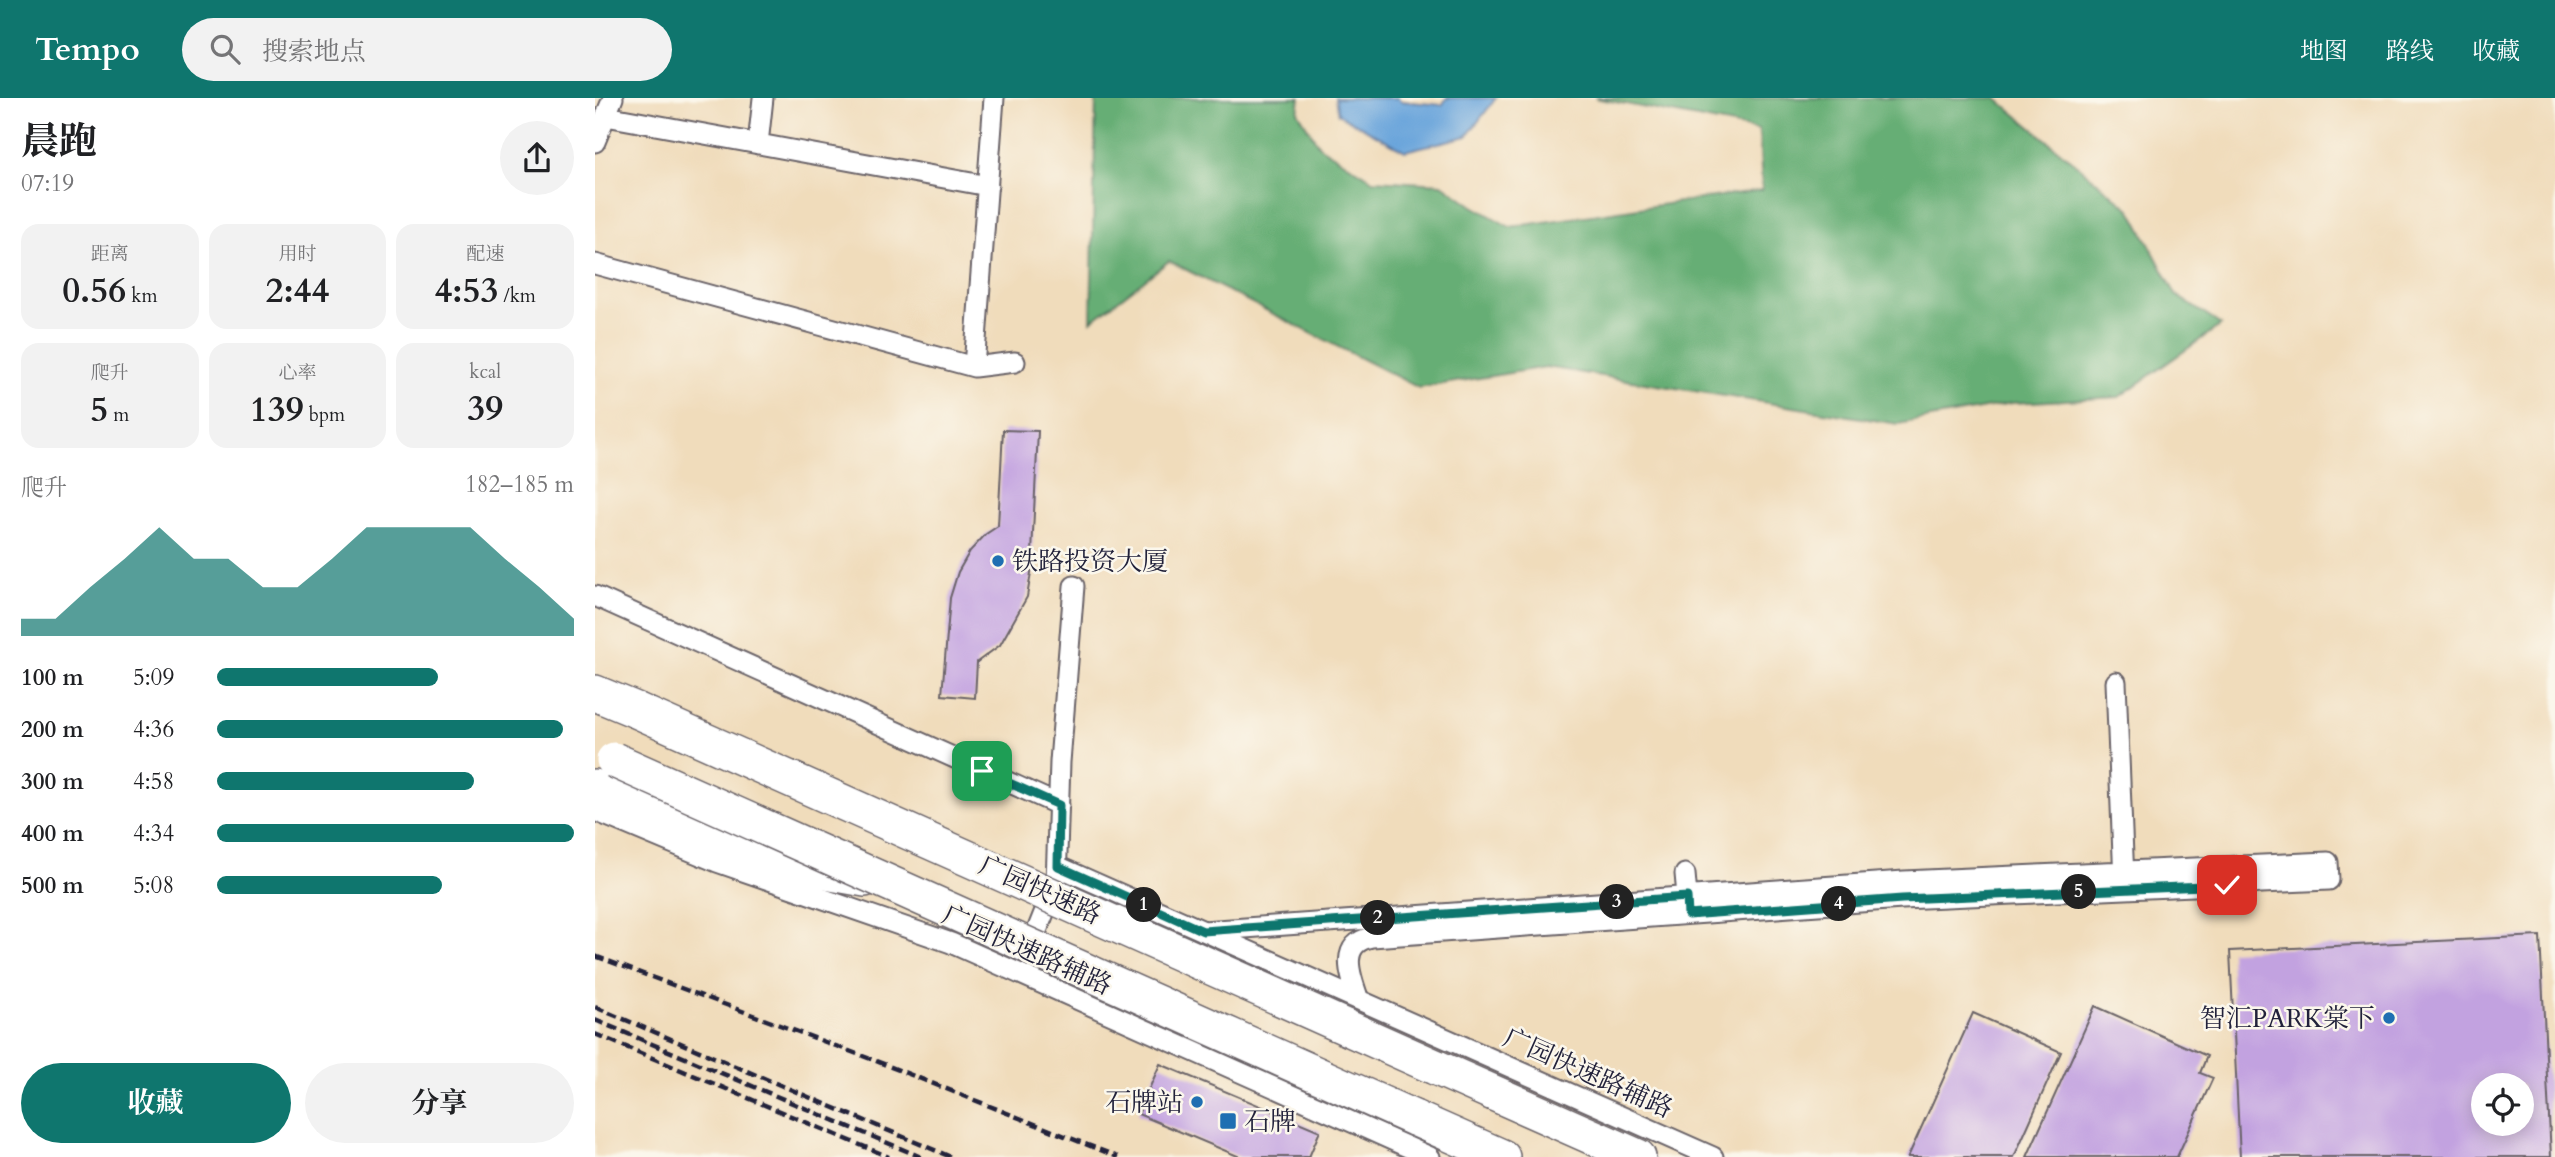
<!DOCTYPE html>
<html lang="zh">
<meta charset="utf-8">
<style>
body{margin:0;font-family:Cardo,"Noto Serif SC",serif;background:#f2f2f2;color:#202124;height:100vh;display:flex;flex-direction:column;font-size:26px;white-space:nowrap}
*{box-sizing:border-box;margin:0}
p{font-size:23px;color:#757577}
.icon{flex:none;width:38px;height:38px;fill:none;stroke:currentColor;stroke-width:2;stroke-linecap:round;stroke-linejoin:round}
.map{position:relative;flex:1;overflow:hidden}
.details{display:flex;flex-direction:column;background:#fff;width:595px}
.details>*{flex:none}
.buttons{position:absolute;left:1876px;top:975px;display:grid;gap:14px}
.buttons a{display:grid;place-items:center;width:63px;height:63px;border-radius:50%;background:#fff;box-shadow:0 4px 18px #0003;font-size:35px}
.pin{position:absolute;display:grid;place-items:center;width:60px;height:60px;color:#fff;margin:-30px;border-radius:14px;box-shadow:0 4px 10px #0006}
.km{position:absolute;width:35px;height:35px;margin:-18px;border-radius:50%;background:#222;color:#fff;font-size:19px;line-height:35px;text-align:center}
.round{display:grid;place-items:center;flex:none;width:74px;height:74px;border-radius:37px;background:#f2f2f2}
.head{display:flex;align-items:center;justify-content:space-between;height:119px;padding:0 21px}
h1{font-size:38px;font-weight:700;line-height:52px}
.stats{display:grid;grid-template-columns:repeat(3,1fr);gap:10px;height:119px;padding:7px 21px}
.stats div{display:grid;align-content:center;border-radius:18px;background:#f2f2f2;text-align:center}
.stats b{font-size:35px;font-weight:700}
.stats small{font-size:19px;font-weight:400}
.stats p{font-size:19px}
.chart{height:196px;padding:14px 21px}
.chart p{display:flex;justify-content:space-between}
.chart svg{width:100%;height:126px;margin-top:7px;fill:#0f766e;opacity:.7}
.action{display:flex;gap:14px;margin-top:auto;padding:14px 21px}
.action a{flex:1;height:80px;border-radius:42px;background:#0f766e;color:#fff;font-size:28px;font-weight:700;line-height:80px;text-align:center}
.action a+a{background:#f2f2f2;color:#202124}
ul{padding:0 21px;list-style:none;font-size:23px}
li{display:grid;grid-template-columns:112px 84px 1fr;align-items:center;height:52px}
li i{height:18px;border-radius:9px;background:#0f766e}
header{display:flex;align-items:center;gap:42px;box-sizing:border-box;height:98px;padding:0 35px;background:#0f766e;color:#fff}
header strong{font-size:33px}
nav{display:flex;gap:38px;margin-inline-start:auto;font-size:24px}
.search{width:490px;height:63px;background:#f2f2f2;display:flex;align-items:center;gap:18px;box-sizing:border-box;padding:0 24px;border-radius:38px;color:#757577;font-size:26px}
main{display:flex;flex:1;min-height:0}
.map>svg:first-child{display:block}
</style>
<header>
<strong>Tempo</strong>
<div class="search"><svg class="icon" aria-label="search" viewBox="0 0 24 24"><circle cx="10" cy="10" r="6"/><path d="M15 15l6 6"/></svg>搜索地点</div>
<nav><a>地图</a><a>路线</a><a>收藏</a></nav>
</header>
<main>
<section class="details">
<div class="head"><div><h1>晨跑</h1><p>07:19</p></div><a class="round"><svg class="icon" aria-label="share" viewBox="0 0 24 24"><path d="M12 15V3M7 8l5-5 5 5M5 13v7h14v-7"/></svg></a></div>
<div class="stats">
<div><p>距离</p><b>0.56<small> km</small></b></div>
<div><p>用时</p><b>2:44</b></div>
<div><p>配速</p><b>4:53<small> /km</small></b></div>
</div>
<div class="stats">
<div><p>爬升</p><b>5<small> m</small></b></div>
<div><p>心率</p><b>139<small> bpm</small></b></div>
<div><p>kcal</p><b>39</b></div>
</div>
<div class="chart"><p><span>爬升</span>182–185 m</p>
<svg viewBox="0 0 160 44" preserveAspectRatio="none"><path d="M0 44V38L10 38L20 27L30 17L40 6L50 17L60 17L70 27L80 27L90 17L100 6L110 6L120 6L130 6L140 17L150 27L160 38V44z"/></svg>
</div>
<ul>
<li><b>100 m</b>5:09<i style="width:62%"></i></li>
<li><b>200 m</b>4:36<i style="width:97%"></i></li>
<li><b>300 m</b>4:58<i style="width:72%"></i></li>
<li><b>400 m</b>4:34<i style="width:100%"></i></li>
<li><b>500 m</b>5:08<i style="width:63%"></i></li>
</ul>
<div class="action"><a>收藏</a><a>分享</a></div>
</section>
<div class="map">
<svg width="1960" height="1059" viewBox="0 0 1960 1059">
<rect width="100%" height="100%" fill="#fbf7ec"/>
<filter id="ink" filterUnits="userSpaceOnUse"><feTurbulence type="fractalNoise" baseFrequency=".0143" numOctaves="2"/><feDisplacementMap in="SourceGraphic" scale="14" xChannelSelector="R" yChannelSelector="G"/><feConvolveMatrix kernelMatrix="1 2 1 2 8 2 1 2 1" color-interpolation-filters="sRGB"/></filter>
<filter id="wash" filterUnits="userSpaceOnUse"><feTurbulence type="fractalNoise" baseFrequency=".00686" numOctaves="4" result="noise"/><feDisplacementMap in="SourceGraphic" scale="28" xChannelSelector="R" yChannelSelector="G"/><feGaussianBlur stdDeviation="1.57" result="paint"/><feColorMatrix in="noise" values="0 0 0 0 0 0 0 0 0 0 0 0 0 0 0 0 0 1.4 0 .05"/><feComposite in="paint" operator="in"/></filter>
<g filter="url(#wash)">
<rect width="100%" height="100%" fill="#f0dcbb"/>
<path fill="#66ae74" stroke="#446858" stroke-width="2" d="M501 0H705L703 14 724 48 778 82 847 86 878 108 915 129 1167 92 1164 32 1000 0H1401L1536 112 1581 197 1626 227 1524 299 1417 305 1303 326 951 269 824 290 574 163 496 223Z"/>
<path fill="#6aa5db" stroke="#46648b" stroke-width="2" d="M740 0H803L806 3 847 7 852 0H901L872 38 810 53 743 16Z"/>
<g id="blocks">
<path fill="#c2a2e0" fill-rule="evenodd" d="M408 332 443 333 436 475 432 499 405 547 382 564 380 600 347 597 355 500 363 474 375 453 391 436 403 428Z
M1945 838 1956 1059H1645L1635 853ZM1888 987H1927V1026H1888Z
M1500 908 1612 958 1605 975 1618 980 1582 1059H1432Z
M1378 915 1466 954 1419 1059H1313Z
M565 966 725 1033 714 1059H645L543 1016Z"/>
</g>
</g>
<g filter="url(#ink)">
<use href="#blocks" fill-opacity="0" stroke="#6a6368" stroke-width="2"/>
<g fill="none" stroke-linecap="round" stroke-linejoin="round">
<g stroke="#6a6368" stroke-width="23">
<path id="street" d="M11 18 393 88
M0 44 18 0
M163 46 168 0
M0 166 379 269 420 264
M379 269 399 0
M0 498 464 707
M1521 584 1529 783
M0 713 122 764 356 845 835 1059
M462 768 1118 1059
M1090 776 1093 809
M608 833 1309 783 1733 764 1734 782 1307 801 777 839C742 846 756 879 764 902
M433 855 461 785 465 664 479 488"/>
</g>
<g stroke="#6a6368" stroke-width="38">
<path id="highway" d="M0 595 41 612
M0 689 160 758 197 768 270 781
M840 969 1043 1059
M819 1020 907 1059"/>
</g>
<use href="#street" stroke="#fff" stroke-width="19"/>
<use href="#highway" stroke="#fff" stroke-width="35"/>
<path stroke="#22223b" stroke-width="4.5" stroke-dasharray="10 5" stroke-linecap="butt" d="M0 858 281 963 523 1059
M0 909 356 1059
M0 922 326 1059
M0 936 294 1059"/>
<g stroke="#6a6368" stroke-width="38" stroke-linecap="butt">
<path id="highway-bridge" d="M41 612 840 969
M19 662 819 1020"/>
</g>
<use href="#highway-bridge" stroke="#fff" stroke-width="35"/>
</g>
</g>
<g fill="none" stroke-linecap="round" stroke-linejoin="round" filter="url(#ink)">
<g stroke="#fff" stroke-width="14">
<path id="route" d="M387 673 464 707 463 768 608 833 1092 799 1093 817 1307 801 1632 787"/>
</g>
<use href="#route" stroke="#0f766e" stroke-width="9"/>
</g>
<g fill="#1f6fb2" stroke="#fbf7ec" stroke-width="2.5">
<circle cx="403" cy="463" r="7"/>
<circle cx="1794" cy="920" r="7"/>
<circle cx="602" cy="1004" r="7"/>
<rect x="624" y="1014" width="18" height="18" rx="3.5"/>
</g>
<g text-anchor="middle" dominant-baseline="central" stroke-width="5" stroke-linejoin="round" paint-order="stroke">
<g font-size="26" fill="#22223b" stroke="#fbf7ec" text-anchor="start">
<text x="417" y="463">铁路投资大厦</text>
<text x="1780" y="920" text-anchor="end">智汇PARK棠下</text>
<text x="588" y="1004" text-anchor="end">石牌站</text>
<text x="649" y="1023">石牌</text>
</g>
<g font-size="26" fill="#22223b" stroke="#fbf7ec">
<text transform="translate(445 792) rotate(24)">广园快速路</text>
<text transform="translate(432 852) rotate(24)">广园快速路辅路</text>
<text transform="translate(993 975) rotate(24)">广园快速路辅路</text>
</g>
</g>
</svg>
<div class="buttons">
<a><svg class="icon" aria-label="locate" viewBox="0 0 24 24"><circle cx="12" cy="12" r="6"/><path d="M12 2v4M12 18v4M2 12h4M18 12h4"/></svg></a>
</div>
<div class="pin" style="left:387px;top:673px;background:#1e9e55"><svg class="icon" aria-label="arrive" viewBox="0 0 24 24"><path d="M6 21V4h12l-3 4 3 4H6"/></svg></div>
<div class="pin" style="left:1632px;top:787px;background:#d93025"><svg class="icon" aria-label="check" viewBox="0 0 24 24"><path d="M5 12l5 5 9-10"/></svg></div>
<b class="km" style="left:549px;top:807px">1</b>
<b class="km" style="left:783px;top:820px">2</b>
<b class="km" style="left:1022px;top:804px">3</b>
<b class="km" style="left:1244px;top:806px">4</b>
<b class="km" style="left:1484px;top:794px">5</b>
</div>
</main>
